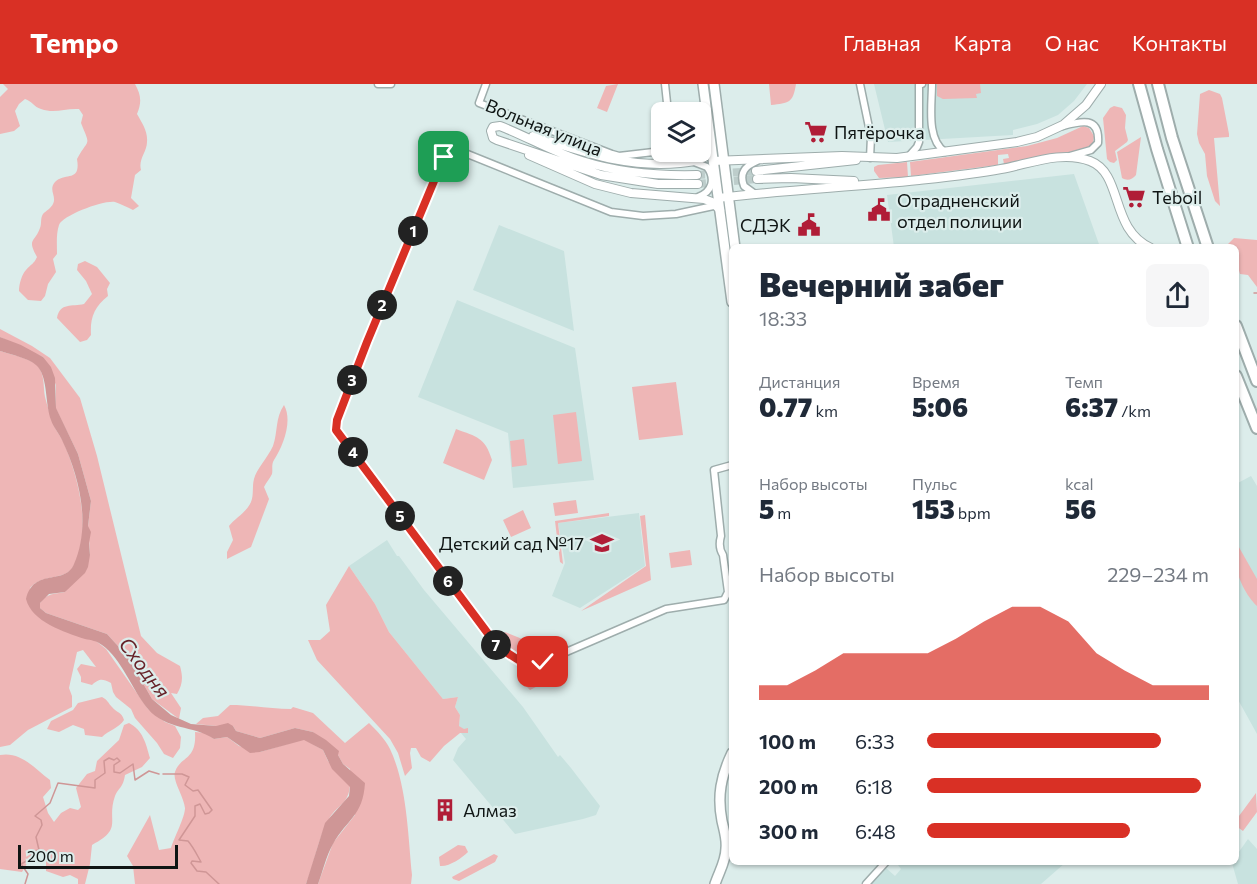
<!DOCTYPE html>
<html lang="ru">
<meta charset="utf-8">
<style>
body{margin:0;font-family:Commissioner,sans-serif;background:#f6f6f7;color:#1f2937;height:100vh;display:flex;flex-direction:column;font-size:22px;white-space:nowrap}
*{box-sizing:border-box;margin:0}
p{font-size:20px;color:#747a83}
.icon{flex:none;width:33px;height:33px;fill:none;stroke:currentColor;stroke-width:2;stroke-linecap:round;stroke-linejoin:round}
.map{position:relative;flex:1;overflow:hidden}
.side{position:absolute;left:729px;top:160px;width:510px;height:621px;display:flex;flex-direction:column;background:#fff;border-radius:9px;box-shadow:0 2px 4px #0004}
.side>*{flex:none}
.tools{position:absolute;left:651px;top:18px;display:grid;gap:12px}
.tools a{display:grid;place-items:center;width:60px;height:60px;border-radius:9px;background:#fff;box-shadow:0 2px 4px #0004;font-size:30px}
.scale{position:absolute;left:18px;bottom:15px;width:160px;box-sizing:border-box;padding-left:6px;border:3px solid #0f1514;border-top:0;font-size:16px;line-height:21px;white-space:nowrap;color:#0f1514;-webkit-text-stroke:4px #dcedeb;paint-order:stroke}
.pin{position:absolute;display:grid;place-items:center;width:51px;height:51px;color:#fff;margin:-26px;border-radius:12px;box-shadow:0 3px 9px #0006}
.km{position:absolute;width:30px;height:30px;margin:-15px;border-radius:50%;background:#222;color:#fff;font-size:16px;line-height:30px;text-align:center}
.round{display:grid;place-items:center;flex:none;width:63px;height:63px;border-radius:9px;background:#f6f6f7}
.headline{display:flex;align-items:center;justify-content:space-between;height:102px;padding:0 30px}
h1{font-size:33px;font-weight:800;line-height:45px}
.stats{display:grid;grid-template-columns:repeat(3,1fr);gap:9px;height:102px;padding:6px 30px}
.stats div{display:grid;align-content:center}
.stats b{font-size:26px;font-weight:800}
.stats small{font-size:16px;font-weight:400}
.stats p{font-size:16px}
.chart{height:168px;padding:12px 30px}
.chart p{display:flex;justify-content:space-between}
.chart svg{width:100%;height:108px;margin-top:6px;fill:#d93025;opacity:.7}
ul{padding:0 30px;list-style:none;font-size:20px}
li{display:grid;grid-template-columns:96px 72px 1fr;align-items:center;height:45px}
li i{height:15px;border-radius:8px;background:#d93025}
header{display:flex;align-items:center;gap:36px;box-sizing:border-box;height:84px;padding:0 30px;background:#d93025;color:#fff}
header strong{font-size:28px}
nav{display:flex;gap:33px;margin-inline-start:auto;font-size:21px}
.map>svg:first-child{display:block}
</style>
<header>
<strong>Tempo</strong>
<nav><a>Главная</a><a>Карта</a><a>О нас</a><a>Контакты</a></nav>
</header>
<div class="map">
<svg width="1257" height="800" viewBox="0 0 1257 800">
<rect width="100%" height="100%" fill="#dcedeb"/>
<path fill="#c8e2df" d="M874 0H1087L1074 17 1058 31 1037 40 1013 46V51L888 58Z
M1074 90 1100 163H894L887 111Z
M499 141 564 167 574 247 473 206Z
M457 216 575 264 594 396 513 404 508 349 418 313Z
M1251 392 1257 402V650L1236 612V400Z
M639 429 645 482 580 524 552 512 565 479 558 439Z
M387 456 397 472H399L424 506 523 623 558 673 560 671 571 684 600 722 596 731 583 735 515 750 453 676 458 664 466 655 461 649H468L459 642 460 631 455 623 458 613 443 615 389 548 375 520 349 482Z
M1248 755 1257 765V800H1238L1232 779 1236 778V772Z
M901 779H1065L1041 800H871L886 784 895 792 901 785 898 781Z"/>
<path fill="#eeb6b6" d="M3 0H135C141 11 142 18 137 30 142 39 148 47 147 58 147 68 138 75 141 86L135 91 131 114 139 122 133 126C127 123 121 120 115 118 104 116 63 131 59 141 56 150 57 161 57 170L53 175 56 188 48 200 45 212 41 217 28 216 19 207C19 200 22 190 26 186 31 180 34 180 37 173 27 154 34 160 40 144 42 139 40 135 43 130 46 127 51 124 53 120 57 112 48 106 55 98 65 88 81 99 77 75 89 53 91 64 81 39L83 31 79 25C65 24 55 30 41 25 34 23 32 17 25 15L19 20 15 27 20 42 14 47 0 50V13L8 5Z
M618 0 607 28 597 24 606 2Z
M769 0H796C793 19 789 19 771 21Z
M937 0H980L981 9 976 10 977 14 943 15 937 12Z
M1209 6 1220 10 1222 14 1229 50V53L1214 54 1220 122 1215 117 1207 92 1205 70 1199 59 1197 50 1200 10Z
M1114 22 1122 24 1126 31 1125 44 1128 56 1127 58 1115 67 1117 76 1114 79 1110 78 1107 75 1103 34 1110 24Z
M1083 42 1089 44 1094 52 1093 60 1086 65 1004 80 1003 75 1009 74 1008 70 998 71V81L911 92 910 78 1027 62 1057 54Z
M1141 53 1136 91C1132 96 1127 97 1122 94L1117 68Z
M907 78 908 93 879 94 874 87V83L878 81Z
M1234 154 1257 156V203L1248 191 1240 190 1236 176V164L1230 163 1228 160Z
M85 177 97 183 110 199 107 205 108 212C94 223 90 234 91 251L87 256 80 258 57 234C60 218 72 223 84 220L92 210 86 197 77 186 78 180Z
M0 245 32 262 50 274 80 314 97 372 141 552 157 569 180 582C183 593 183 600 177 610L171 609 181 624 179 635 152 615 128 573 107 550 46 529 40 524V519C47 509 54 510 65 508L90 471 88 442 91 417 78 370 56 325V301L43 273 0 253Z
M0 267C10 270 32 275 38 282 45 292 43 302 45 313 47 321 50 331 53 339 55 346 61 352 64 359 78 393 93 448 73 483 65 497 43 489 30 504L44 537 96 557 106 565 148 625 165 638 175 642 181 653 180 664 173 674 164 670 157 659 135 634 131 625 116 613 113 608 111 599C102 595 100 594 92 601L81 598V593L77 585 81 580 96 583 83 566 77 568 69 604 72 612V623L28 646 10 661 0 663Z
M676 298 683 351 639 356 632 303Z
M284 321C293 337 283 362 274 376 271 381 273 385 272 390 270 394 266 399 264 403L269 415 251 463 227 475V468L233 456 229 442C235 434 246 429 251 418 254 411 252 402 254 395 256 386 268 373 273 362 278 348 275 334 284 321Z
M576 328 582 377 558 380 553 331Z
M456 345C477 353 485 353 492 376L484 396 443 379Z
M524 355 527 381 512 383 510 357Z
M576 416 578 429 555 432 553 419Z
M523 426 531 444 511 453 503 436Z
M609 429V432L558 439 563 480 560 478 555 437Z
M645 431 651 496 581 527 646 482 640 432Z
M1236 458 1257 495V522C1247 513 1236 492 1236 478L1239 475 1236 469Z
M690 466 692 481 671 484 669 469Z
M349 482 375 520 389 548 443 615 458 613 455 623 460 631 459 642 464 645 468 644V649H460L444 662 430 678 421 673 416 664H411L410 669 412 684 405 692 398 669 390 655 317 576 308 556H320L330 547 326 521Z
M505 548 557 569C533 579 520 578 500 560Z
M556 585 559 591 530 606 518 594 524 589 543 590Z
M102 613C108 616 108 619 112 623 117 629 122 628 124 636 119 644 109 646 102 653L85 651 84 645 73 641 59 648 47 645 51 637 73 626 78 619Z
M230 621C251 621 271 625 291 625L293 623 313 629 345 659 369 639C377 647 385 655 390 665 407 701 408 751 412 791L411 800H318L333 759 355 731 350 685 343 680 338 671 313 648 295 644 260 654 236 647 233 642H216L196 640 203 634 218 632Z
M129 639C143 646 146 660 150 674L142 683 125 691C123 704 119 703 115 712 106 738 124 744 92 761L90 780 85 800H78V795L70 791 63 793 46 787V769L40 768 33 769 22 788 0 785V671C21 667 35 685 50 696L51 704 43 713 48 729 54 738 61 729 70 724 78 726 81 723 76 704 87 690 95 687 97 677 119 656 124 641Z
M195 648 206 649 214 655 227 653 239 662 260 668 304 655 323 666 328 677 350 702C348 720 339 720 330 733 318 753 315 778 306 800H135L133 782 127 772 150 731 159 766 171 764C174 754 185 733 185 724 184 713 172 696 175 688 180 672 197 677 195 648Z
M1256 709 1257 728 1243 747 1236 742V736Z
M458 761 465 762 468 768C462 774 449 783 440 782L439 773Z
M494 770 498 772 495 778 459 797 453 795 452 793Z"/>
<path fill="#cf9696" d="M0 253 21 261 43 273 51 283 55 294 56 324 78 370 91 417 88 442 91 448 89 459 90 471 88 483 85 489 65 508 49 510 40 519V524L46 529 107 550 128 573 152 615 171 631 191 640 216 642 228 639 233 642 236 647 260 654 295 644 313 648 326 656 339 667 338 671 343 680 365 699C363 732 347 735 333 760 326 772 323 787 318 800H306L325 739 349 712 350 703 332 685 323 666 304 656 260 668 250 669 227 653 214 655C193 641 166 646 148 625 132 606 122 575 102 561 97 557 91 556 85 555 64 548 32 538 26 515 34 483 65 502 74 480 91 441 80 394 62 356 59 349 53 343 51 336 45 320 48 295 38 283 32 275 10 270 0 267Z"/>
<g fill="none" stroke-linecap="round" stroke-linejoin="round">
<path stroke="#cf9696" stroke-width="1.5" d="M1254 209H1257
M163 690H182L189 693 185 701 193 707 198 706 212 726 209 729 205 730 200 720 195 722V732L179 756 188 757C194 764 197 771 201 778L192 777 191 779 197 787 206 788 219 800
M25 800 28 790 21 780 30 775 34 767 39 766 36 753 42 741 41 736 35 732 50 719 58 699 95 704V696L105 689 104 677 109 674 114 676 117 674 120 677 114 681V688L120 689 133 680 135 696 149 687 159 690"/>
<path stroke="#bdcdcb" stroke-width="8" stroke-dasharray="8 4" stroke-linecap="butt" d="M697 91 756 87
M698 100 757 95"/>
<g stroke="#9eadac" stroke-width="9">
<path id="minor" d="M378 0H391
M486 0 479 19 612 70 619 72 662 67
M665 0 668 28
M860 0 871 53 870 74
M932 0C932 21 926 55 945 68
M1063 42C1081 37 1100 32 1098 59L1091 66 1070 72
M909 72 917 63 919 58V1L922 0
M694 78 707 83C716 95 712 108 698 113
M755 110 744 102C739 89 745 82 757 77
M718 121 676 130 643 132 611 128 460 67 450 66 444 73 367 258 336 341V346L498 563C511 576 525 580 543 578L666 525 724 516 728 508 723 471C719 465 719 459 721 452L714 386 732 381
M866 800 886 778"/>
</g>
<g stroke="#9eadac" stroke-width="10">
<path id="tertiary" d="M533 52C585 68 625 84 680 79 693 78 707 77 711 63
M529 71 595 100 631 109 704 115 712 118 720 126
M713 77 842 72 897 74 1017 58 1037 53 1063 41 1086 21 1101 0
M756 87 856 76
M697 91C658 92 620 89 582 77 553 68 528 53 500 42L493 43 491 47 493 54 497 56 601 91 658 100H698
M757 95 791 94 854 97
M718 114C785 106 852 103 919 96 946 93 974 90 1001 85 1029 80 1062 66 1090 77 1124 90 1109 145 1151 164"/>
</g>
<g stroke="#9eadac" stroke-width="12">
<path id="secondary" d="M703 0 732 218
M714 0 735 164
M715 800C719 788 726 777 726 764 727 755 724 746 722 737 717 712 721 692 732 669"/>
</g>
<g stroke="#9eadac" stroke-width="14">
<path id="trunk" d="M1139 0 1157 65 1188 164
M1158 0 1172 54 1208 164
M1236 242 1257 297
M1236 292 1257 344"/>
</g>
<use href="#minor" stroke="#fff" stroke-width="6"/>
<use href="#tertiary" stroke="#fff" stroke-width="8"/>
<use href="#secondary" stroke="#fff" stroke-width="9"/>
<use href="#trunk" stroke="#fff" stroke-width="10"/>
</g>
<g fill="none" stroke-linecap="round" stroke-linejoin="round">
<g stroke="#fff" stroke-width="12">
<path id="route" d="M444 73 367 258 337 336 336 346 498 563 520 577 543 578"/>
</g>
<use href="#route" stroke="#d93025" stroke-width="8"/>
</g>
<defs>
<g id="supermarket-bare" transform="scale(1.8)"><path d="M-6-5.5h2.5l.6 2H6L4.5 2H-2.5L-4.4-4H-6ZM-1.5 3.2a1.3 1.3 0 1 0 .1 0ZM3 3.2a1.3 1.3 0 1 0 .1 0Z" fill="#b01d37" stroke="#dcedeb" stroke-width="2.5" paint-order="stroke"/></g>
<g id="civic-bare" transform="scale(1.8)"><path d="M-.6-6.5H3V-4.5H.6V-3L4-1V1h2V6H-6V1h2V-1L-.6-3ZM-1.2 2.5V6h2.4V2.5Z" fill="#b01d37" stroke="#dcedeb" stroke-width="2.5" paint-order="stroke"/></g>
<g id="school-bare" transform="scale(1.8)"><path d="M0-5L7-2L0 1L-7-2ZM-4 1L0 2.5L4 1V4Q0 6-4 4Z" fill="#b01d37" stroke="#dcedeb" stroke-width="2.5" paint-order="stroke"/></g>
<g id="building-bare" transform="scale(1.8)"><path d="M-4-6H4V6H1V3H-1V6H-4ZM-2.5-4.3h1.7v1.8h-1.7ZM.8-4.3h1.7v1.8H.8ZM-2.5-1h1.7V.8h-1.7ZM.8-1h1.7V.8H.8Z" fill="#b01d37" stroke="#dcedeb" stroke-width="2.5" paint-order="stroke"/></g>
</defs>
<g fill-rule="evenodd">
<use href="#supermarket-bare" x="816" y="48"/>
<use href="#supermarket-bare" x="1134" y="113"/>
<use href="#civic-bare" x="879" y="126"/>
<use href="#civic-bare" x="809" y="141"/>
<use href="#school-bare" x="602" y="459"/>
<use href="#building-bare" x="445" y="726"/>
</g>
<g text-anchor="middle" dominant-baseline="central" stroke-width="4.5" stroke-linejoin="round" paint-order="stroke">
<g font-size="18" fill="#0f1514" stroke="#dcedeb">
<text transform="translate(544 43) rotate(22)">Вольная улица</text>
</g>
<g font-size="18" fill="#0f1514" stroke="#dcedeb" text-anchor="start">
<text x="834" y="48">Пятёрочка</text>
<text x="1152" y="113">Teboil</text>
<text x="897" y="116">Отрадненский<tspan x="897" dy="21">отдел полиции</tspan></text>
<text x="791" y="141" text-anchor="end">СДЭК</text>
<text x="584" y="459" text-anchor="end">Детский сад №17</text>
<text x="463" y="726">Алмаз</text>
</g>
<g font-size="20" font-style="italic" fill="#672228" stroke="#dcedeb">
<text transform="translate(145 583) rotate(53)">Сходня</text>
</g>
</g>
</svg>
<div class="tools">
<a><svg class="icon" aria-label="layers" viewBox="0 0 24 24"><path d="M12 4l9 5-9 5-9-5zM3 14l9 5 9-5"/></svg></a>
</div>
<div class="scale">200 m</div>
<div class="pin" style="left:444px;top:73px;background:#1e9e55"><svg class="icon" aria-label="arrive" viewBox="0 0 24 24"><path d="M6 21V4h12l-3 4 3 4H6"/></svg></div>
<div class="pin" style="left:543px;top:578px;background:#d93025"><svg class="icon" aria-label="check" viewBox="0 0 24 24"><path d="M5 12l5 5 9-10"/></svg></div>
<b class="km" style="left:413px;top:147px">1</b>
<b class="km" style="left:382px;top:221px">2</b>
<b class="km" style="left:352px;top:296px">3</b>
<b class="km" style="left:353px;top:368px">4</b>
<b class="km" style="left:400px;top:432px">5</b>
<b class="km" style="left:448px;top:497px">6</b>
<b class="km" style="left:496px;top:561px">7</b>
<section class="side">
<div class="headline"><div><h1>Вечерний забег</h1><p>18:33</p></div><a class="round"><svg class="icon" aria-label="share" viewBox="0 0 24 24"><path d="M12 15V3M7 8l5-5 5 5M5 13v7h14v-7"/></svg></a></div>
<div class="stats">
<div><p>Дистанция</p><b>0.77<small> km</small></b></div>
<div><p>Время</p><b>5:06</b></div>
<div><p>Темп</p><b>6:37<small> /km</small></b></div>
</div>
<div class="stats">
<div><p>Набор высоты</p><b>5<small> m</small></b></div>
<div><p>Пульс</p><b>153<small> bpm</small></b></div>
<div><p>kcal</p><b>56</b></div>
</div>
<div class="chart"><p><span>Набор высоты</span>229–234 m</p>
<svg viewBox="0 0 160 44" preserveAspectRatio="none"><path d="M0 44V38L10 38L20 32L30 25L40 25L50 25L60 25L70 19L80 12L90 6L100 6L110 12L120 25L130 32L140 38L150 38L160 38V44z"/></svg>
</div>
<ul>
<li><b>100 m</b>6:33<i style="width:83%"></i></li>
<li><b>200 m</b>6:18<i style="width:97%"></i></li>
<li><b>300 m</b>6:48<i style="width:72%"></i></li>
</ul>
</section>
</div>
